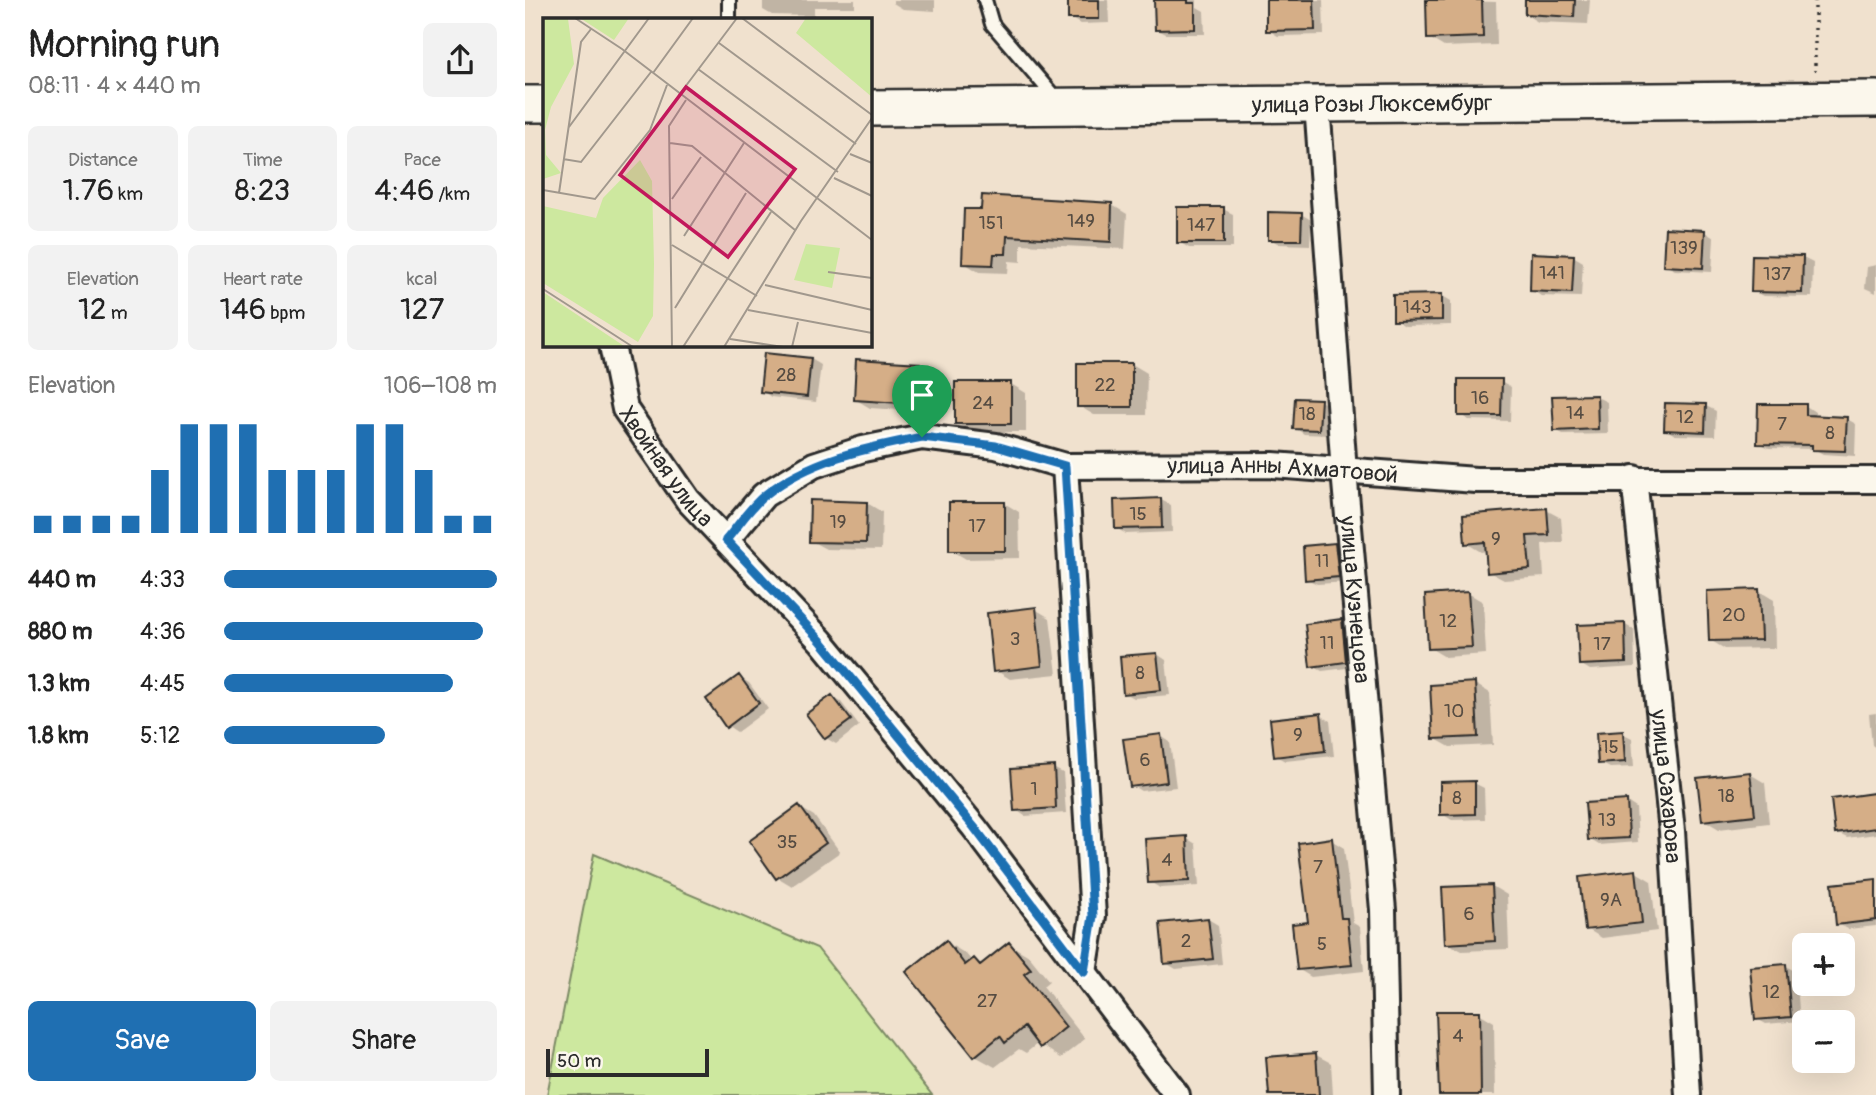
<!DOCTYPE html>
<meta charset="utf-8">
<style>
body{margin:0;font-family:Pangolin,sans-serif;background:#f2f2f2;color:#222;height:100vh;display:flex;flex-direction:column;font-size:26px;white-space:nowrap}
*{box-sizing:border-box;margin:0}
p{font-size:23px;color:#767676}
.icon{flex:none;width:38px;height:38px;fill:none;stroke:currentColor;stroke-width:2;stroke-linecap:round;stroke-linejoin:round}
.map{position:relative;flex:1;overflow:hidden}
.details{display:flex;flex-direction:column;background:#fff;width:525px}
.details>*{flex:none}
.buttons{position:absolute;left:1267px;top:933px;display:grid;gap:14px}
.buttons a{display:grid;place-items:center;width:63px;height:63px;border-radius:10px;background:#fff;box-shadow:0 7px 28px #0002;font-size:35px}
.scale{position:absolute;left:21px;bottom:18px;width:163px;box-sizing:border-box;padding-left:7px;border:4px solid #2b2b2b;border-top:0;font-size:19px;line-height:24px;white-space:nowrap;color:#2b2b2b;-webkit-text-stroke:5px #fbf7ec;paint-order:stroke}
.pin{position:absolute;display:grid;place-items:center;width:60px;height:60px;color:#fff;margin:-72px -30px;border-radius:50% 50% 50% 0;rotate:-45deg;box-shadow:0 0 7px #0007}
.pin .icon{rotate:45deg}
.round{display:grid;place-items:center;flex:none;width:74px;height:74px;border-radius:10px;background:#f2f2f2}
.headline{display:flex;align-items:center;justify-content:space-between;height:119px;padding:0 28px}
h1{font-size:38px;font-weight:600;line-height:52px}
.figures{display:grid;grid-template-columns:repeat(3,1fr);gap:10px;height:119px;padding:7px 28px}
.figures div{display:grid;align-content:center;border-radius:10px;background:#f2f2f2;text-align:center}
.figures b{font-size:30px;font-weight:600}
.figures small{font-size:19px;font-weight:400}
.figures p{font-size:19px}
.chart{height:196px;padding:14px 28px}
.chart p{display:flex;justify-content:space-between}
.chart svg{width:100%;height:126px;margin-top:7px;stroke:#1f6fb2;stroke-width:6}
.primary-button{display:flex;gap:14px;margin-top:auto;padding:14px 28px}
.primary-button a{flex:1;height:80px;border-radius:10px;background:#1f6fb2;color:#fff;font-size:28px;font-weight:600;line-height:80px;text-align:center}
.primary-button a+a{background:#f2f2f2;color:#222}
ul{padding:0 28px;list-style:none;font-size:23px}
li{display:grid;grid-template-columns:112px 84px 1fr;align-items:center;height:52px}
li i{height:18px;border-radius:9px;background:#1f6fb2}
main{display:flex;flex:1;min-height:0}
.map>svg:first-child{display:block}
</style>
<main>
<section class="details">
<div class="headline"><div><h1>Morning run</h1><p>08:11 · 4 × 440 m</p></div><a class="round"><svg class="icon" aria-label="share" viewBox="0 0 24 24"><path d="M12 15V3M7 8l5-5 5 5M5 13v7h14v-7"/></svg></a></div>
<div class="figures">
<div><p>Distance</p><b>1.76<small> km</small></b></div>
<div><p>Time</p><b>8:23</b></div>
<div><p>Pace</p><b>4:46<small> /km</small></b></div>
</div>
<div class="figures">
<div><p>Elevation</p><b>12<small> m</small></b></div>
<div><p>Heart rate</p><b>146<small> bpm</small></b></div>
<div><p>kcal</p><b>127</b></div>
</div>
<div class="chart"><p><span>Elevation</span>106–108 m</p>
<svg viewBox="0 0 160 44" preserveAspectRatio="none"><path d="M5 44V38M15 44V38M25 44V38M35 44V38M45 44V22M55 44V6M65 44V6M75 44V6M85 44V22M95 44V22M105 44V22M115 44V6M125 44V6M135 44V22M145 44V38M155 44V38"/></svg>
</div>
<ul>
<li><b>440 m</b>4:33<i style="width:100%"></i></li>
<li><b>880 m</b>4:36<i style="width:95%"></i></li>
<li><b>1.3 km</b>4:45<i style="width:84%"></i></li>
<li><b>1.8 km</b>5:12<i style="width:59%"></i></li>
</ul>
<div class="primary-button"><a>Save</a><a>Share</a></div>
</section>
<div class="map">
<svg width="1351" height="1095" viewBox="0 0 1351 1095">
<rect width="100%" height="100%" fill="#f0e1ce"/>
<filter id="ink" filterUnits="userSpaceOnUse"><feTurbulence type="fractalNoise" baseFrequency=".0143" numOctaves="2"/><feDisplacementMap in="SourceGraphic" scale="14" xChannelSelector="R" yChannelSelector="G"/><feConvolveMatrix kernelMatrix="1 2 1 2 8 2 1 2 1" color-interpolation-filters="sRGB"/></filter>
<g filter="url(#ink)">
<path fill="#cde89f" stroke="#7c8a65" stroke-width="2" d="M69 854 292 948 407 1095H22Z"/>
<path fill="#0003" d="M238 0H330V7H289V16L247 15 238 10Z
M368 0H410V11L378 9 368 3Z
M545 0H583L584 23 555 24 545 18Z
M645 0H672V7L679 11 680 34H641L631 29Z
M743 0H798L799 35 753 36 743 30Z
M903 0 971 2 972 45 919 47 904 38Z
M999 0H1065L1063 24 1013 22 998 13Z
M587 205 602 214 600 249 496 244V262L484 261 483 273 454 272 439 263 440 210Z
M698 209 708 214V248H664L654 242Z
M776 214 786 220 785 245 754 244 745 239Z
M1180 232 1189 238 1187 272 1150 270 1140 265Z
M1048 256 1058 262 1056 297 1016 296 1007 290Z
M1278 258 1288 263 1287 297 1238 296 1228 291Z
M1351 265V293L1340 288 1342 267Z
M916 295 926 301V325L880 326 870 320Z
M286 359 296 365 291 402 246 397 237 391Z
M607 364 622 373 621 415H569L554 406Z
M394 365 409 374 407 412 345 408 330 399Z
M976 381 986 387 985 421 944 420 935 415Z
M486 384 501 393V432H447L432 423Z
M1072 397 1082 402 1083 434 1040 435 1030 430Z
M795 401 805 406 804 435 779 434 770 428Z
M1142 404 1181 406 1191 411 1190 436 1150 435 1140 429Z
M1281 406 1290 412V417L1322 419 1331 424 1330 456 1298 454 1289 449 1244 448 1234 443Z
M636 500 646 505 647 532 601 534 591 528Z
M342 503 357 512 356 550 301 549 286 541Z
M479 503 494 512 495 558 441 559 426 550Z
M1021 510 1036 518 1038 542 1017 544 1019 577 979 580 964 572 962 551 956 552 941 543Z
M810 544 820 550 823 582 792 584 782 579Z
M1234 591 1249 600 1250 648 1200 649 1185 640Z
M943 593 958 602 961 654 920 657 905 648Z
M510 609 525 618 532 674 485 679 470 670Z
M817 621 827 627 830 667 797 671 787 666Z
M1099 624 1109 630 1110 667 1065 670 1055 664Z
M632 654 641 660 645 695 609 698 600 693Z
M214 677 224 683 243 709 212 732 203 726Z
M950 684 965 693 968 745 925 747 909 738Z
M307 697 316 702 334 726 311 744 301 738 284 715Z
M1351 713V748L1347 745 1344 714Z
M796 715 805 721 809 756 760 761 751 756Z
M1097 733 1107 738 1109 767 1085 768 1075 763Z
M636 736 645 742 651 787 616 791 606 785Z
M528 768 538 773 541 813 500 816 491 810Z
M1225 774 1240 783 1244 823 1194 829 1179 820Z
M949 783 959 788 960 819 927 820 917 814Z
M1349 794 1351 834 1322 838 1312 833Z
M1102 802 1111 808 1113 842 1074 845 1064 839Z
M274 807 289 816 315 852 267 886 252 877Z
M661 838 671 844 674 886 635 888 625 882Z
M806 840 819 848 828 923 835 927 839 971 786 977 773 969Z
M1111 872 1126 881 1132 931 1077 938 1062 929Z
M1351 881V926L1323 929 1313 924Z
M967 886 982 895 984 949 937 951 922 943Z
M683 919 693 925 697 964 651 969 641 963Z
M421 942 441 954 447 961 458 965 484 944 504 956 524 981 518 986 560 1039 536 1058 513 1043 501 1053 494 1049 470 1067 450 1056Z
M1261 966 1271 972 1275 1021 1241 1024 1232 1019Z
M913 1013H954L969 1022 970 1095H915Z
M791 1055 806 1063 808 1095H746Z"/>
<path fill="#d5ae87" stroke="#2b2b2b" stroke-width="2" d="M543 0H574V19H543Z
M629 0H663V3H670V29L630 30Z
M741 0H789L790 30 741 31Z
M901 0H957L958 37 902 39Z
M1000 0H1050L1049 17 1000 14Z
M457 195 587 203 586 242 482 236 481 254H469L468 265 437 264 439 209H456Z
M652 207H699V243H652Z
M743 212 777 213 776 240H743Z
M1140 228 1180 230 1178 268 1138 266Z
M1006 253 1049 255 1047 293 1005 291Z
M1227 255 1278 256 1277 293 1226 292Z
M917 294V320L868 321V295Z
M239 353 286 358 282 397 235 392Z
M331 359 395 363 392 404 329 400Z
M552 363H607V407H552Z
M933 379H977L976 416H933Z
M430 382H486V424H430Z
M1072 395 1073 429 1029 431 1027 396Z
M770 398 796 399 794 430 768 429Z
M1140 403 1181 404 1180 432 1139 430Z
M1233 404H1281V415L1322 417 1320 451 1287 450V445L1232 444Z
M636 498 637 528 590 529 589 500Z
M285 500 342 502 341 543 284 542Z
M424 502H480V551H424Z
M1022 508 1024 535 1002 536 1005 569 962 573 960 542 940 544 938 515Z
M810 543 814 577 780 580 778 546Z
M1234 589 1236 640 1184 641 1182 591Z
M943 592 947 647 903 649 900 595Z
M511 607 517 666 468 672 462 613Z
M817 619 821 662 785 667 780 624Z
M1100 623 1101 663 1054 665 1052 625Z
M632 653 636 690 598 694 595 656Z
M214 675 234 703 201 728 181 699Z
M950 682 953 737 908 739 905 685Z
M307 695 326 720 300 739 281 714Z
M796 713 800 751 749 757 745 719Z
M1098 731 1100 762 1073 764 1071 733Z
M636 734 642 782 605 787 598 739Z
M529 766 531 808 489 811 486 769Z
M1225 772 1230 815 1177 821 1172 778Z
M950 781V814L915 815V782Z
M1349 793 1351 828 1310 834 1306 799Z
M1102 800 1104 838 1063 840 1060 803Z
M274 805 301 843 251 879 224 841Z
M662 836 664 881 623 883 620 839Z
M807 838 816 918H822L827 965 772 970 767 924 783 922 773 843Z
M1111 870 1117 923 1060 930 1054 877Z
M1351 879V920L1311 925 1307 884Z
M967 885 970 941 920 944 917 887Z
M683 918 688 959 639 964 635 923Z
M421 940 440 965 449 958 455 965 484 942 506 969 499 974 541 1027 515 1048 499 1027 480 1043 475 1036 449 1057 381 972Z
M1261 964 1266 1017 1230 1020 1225 967Z
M911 1011H955L956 1095H914Z
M791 1053 794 1095H744L741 1057Z"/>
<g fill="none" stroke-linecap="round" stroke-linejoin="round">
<g stroke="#2b2b2b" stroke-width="18">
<path id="lane" d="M204 0V19
M460 0 467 24 532 100"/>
</g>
<g stroke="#2b2b2b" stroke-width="30">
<g id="street">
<path id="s1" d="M792 104 819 471 858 910 862 1095"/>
<path id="s2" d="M87 345 100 409 163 500 296 641 449 827 652 1095"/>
<path d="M540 466 568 916 559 972"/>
<path id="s3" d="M1109 478 1147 831 1163 1095"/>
<path id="s4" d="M201 540 239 495 289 465 338 449 397 437 471 446 540 466 748 465 951 480H1351"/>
</g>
</g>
<g stroke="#2b2b2b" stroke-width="40">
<g id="secondary">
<path d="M0 104H19"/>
<path id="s5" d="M345 108 1351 99"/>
</g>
</g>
<path stroke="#2b2b2b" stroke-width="3.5" stroke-dasharray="2 5" stroke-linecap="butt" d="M1290 0V71"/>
<use href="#lane" stroke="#fbf7ec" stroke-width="12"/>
<use href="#street" stroke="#fbf7ec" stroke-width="24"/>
<use href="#secondary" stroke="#fbf7ec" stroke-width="35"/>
</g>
</g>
<g fill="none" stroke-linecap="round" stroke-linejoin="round" filter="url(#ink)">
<g stroke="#fff" stroke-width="14">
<path id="route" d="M397 437 471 446 540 466 568 916 559 972 449 827 296 641 201 540C213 526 225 507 240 495 285 459 342 448 397 437Z"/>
</g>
<use href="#route" stroke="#1f6fb2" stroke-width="9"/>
</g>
<g text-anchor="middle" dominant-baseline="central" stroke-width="5" stroke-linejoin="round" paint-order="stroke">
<g font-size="19" fill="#564c42">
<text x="556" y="221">149</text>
<text x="466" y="223">151</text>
<text x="676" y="225">147</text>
<text x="1159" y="248">139</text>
<text x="1027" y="273">141</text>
<text x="1252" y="274">137</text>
<text x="892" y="307">143</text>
<text x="261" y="375">28</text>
<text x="580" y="385">22</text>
<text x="955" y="398">16</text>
<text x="458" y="403">24</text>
<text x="1050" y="413">14</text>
<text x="782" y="414">18</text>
<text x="1160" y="417">12</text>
<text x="1257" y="424">7</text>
<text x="1305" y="433">8</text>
<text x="613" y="514">15</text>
<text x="313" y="522">19</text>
<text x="452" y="526">17</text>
<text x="971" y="539">9</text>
<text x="797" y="561">11</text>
<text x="1209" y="615">20</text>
<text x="923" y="621">12</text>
<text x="490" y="639">3</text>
<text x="802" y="643">11</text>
<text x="1077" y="644">17</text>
<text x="615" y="673">8</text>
<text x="929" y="711">10</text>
<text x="773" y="735">9</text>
<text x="1085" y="747">15</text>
<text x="620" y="760">6</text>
<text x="509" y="789">1</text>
<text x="1201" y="796">18</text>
<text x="932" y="798">8</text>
<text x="1082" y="820">13</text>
<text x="262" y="842">35</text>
<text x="642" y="860">4</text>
<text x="793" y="867">7</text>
<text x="1086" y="900">9А</text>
<text x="944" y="914">6</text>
<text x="661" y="941">2</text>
<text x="797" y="944">5</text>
<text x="1246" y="992">12</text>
<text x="462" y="1001">27</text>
<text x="933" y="1036">4</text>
</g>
<g font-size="23" fill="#2b2b2b" stroke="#fbf7ec">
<text stroke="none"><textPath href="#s5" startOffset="502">улица Розы Люксембург</textPath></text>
<text stroke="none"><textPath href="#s2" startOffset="136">Хвойная улица</textPath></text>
<text stroke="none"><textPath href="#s4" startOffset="593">улица Анны Ахматовой</textPath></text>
<text stroke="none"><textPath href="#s1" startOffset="497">улица Кузнецова</textPath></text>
<text stroke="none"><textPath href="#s3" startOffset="310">улица Сахарова</textPath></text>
</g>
</g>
<g transform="translate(18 18)">
<rect width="329" height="329" fill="#f0e1ce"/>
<path d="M0 0 25 1 31 46 8 89 2 112 3 137 18 155 0 161ZM37 0H86L71 22ZM263 0H329V79L253 15ZM97 142 109 163 111 246 110 298 95 324 0 265V188L53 200 60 180ZM263 226 297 230 289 270 251 262ZM0 274 78 326 82 329H0Z" fill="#cde89f"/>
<path fill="none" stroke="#a1988d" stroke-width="2" d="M32 0 79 31 329 222M199 0 329 97M176 25 313 126M155 51 295 154M110 55 150 0M136 77 194 0M26 109 106 0M127 125 149 128 252 212M307 136 329 145M20 141 38 144 108 54M291 160 329 178M0 172 52 181 107 112 124 67M16 175 38 24 48 11M129 181 158 139M141 218 201 125M129 227 214 278M285 254 329 260M222 267 329 292M0 271 90 329M132 290 203 175M205 292 329 315M187 321 240 329M129 329 126 108 143 82M140 329 228 194M181 329 258 203 329 100M249 329 255 304"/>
<path fill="#c2185b" fill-opacity="0.15" stroke="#c2185b" stroke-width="3.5" d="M143 69 252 151 185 239 77 157Z"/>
<rect width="329" height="329" fill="none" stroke="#2b2b2b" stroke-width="3.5"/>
</g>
</svg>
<div class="buttons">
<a>+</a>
<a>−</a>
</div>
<div class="scale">50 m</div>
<div class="pin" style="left:397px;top:437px;background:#1e9e55"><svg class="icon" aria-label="arrive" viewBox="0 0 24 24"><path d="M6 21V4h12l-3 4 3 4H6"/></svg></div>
</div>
</main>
